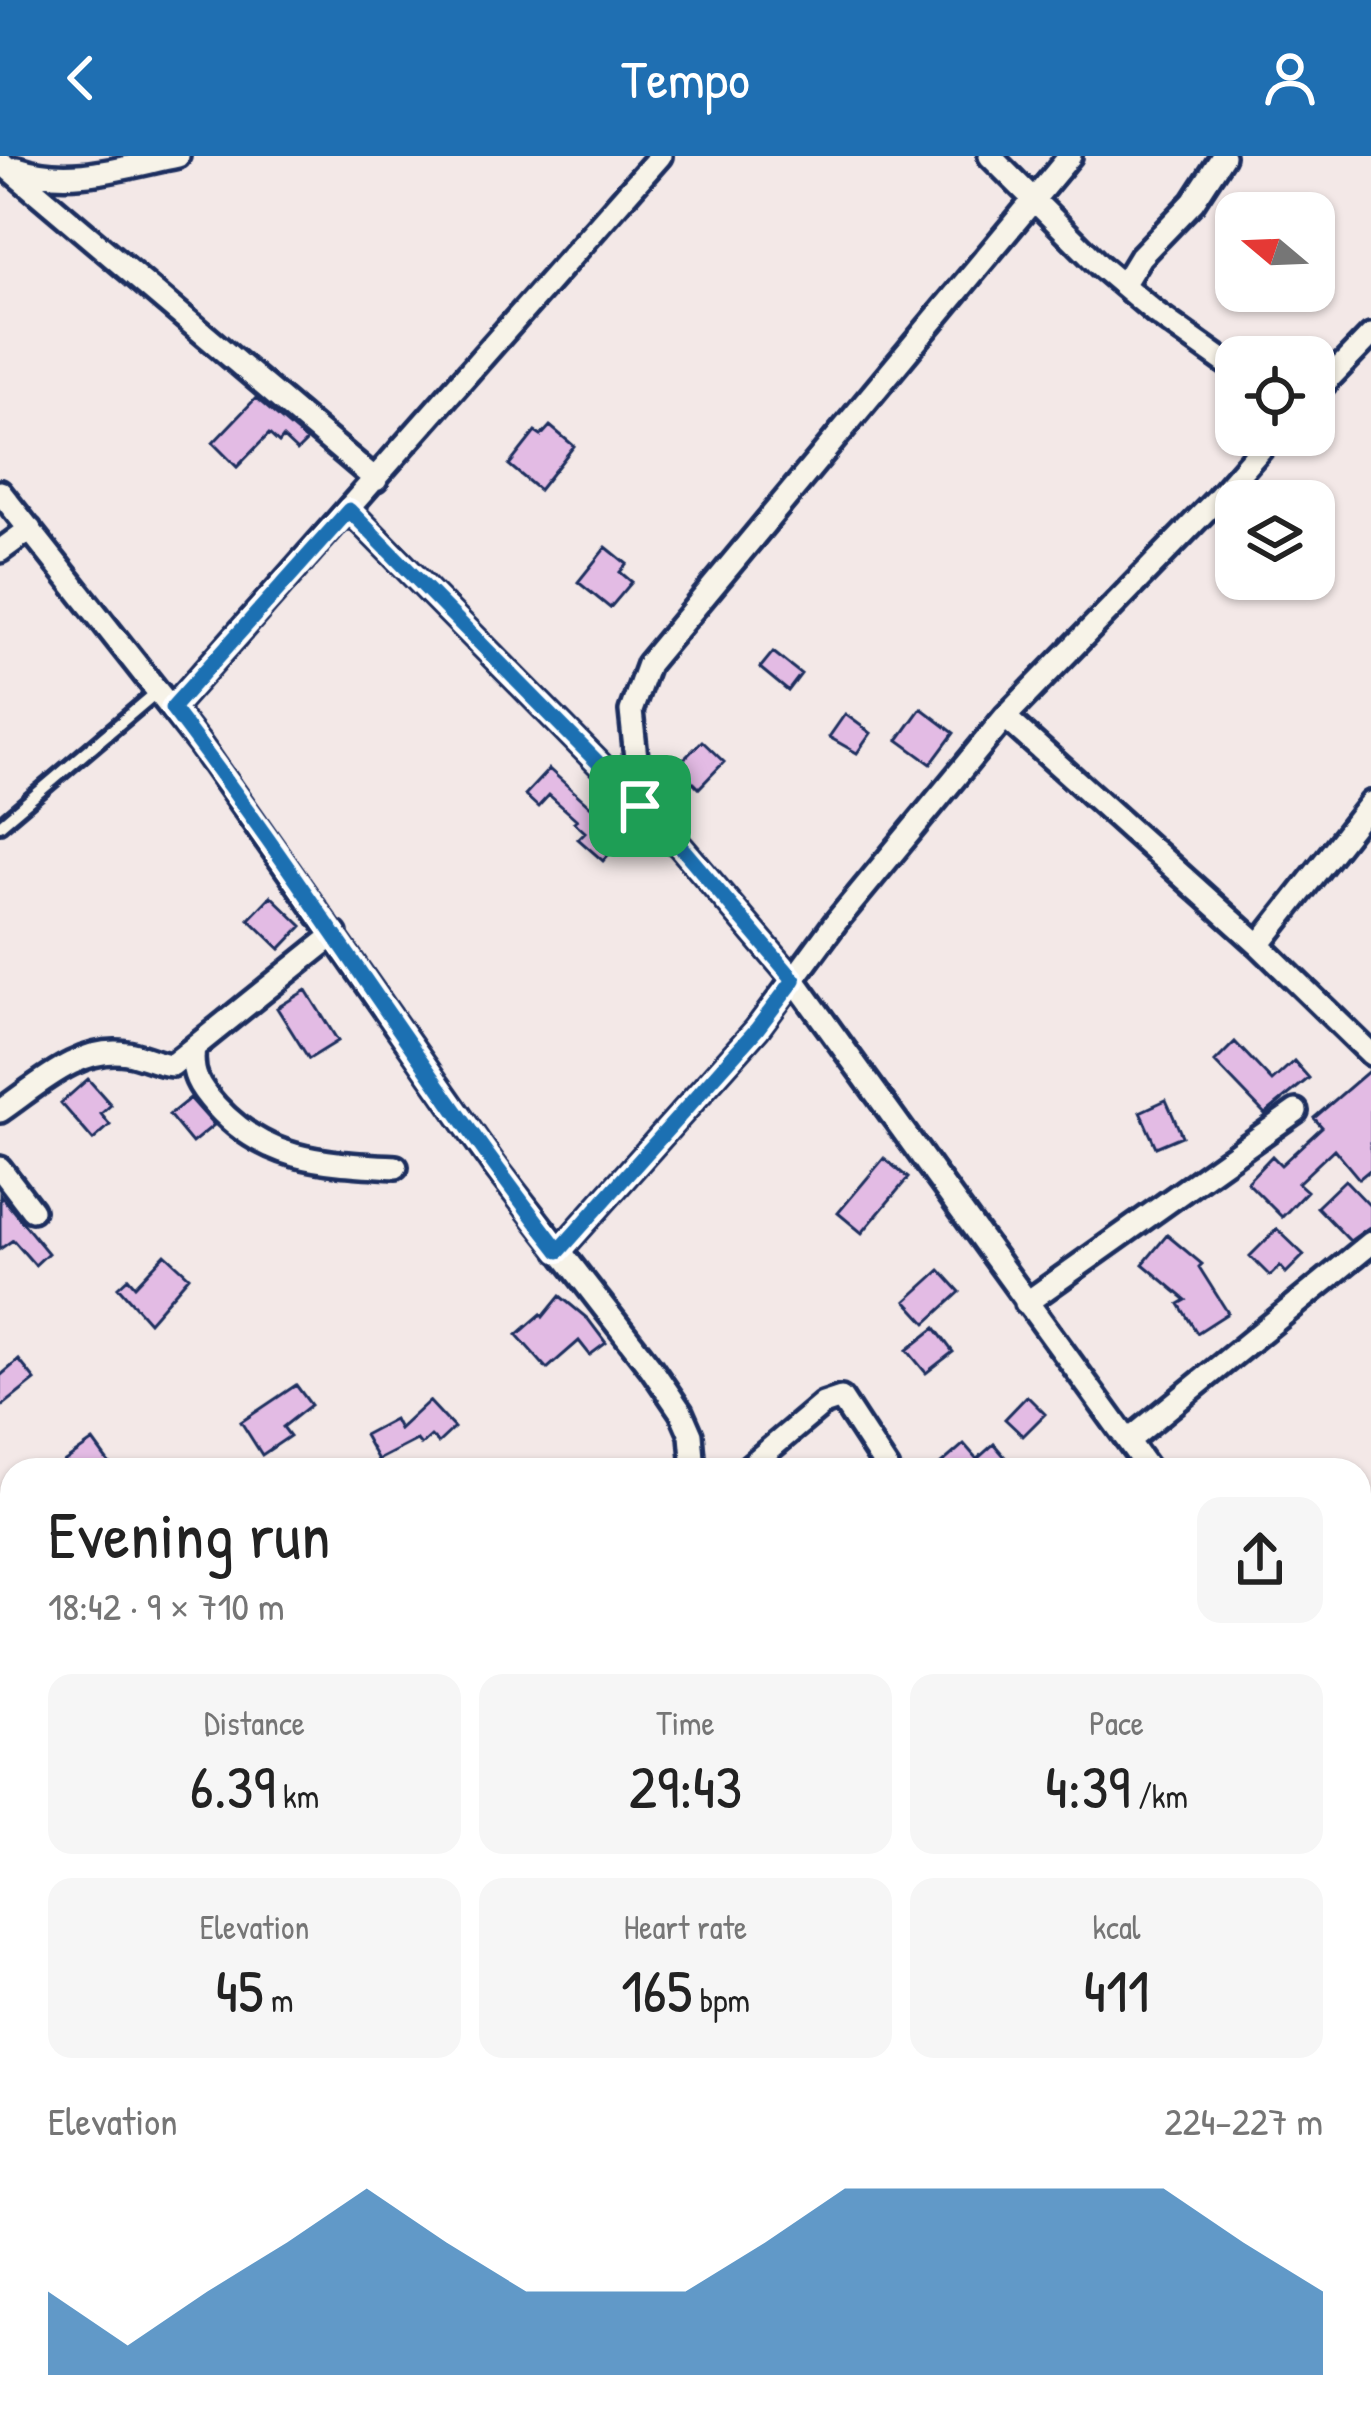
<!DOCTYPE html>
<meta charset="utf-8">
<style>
body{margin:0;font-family:"Patrick Hand",sans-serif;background:#f6f6f6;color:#222;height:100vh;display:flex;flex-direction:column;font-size:45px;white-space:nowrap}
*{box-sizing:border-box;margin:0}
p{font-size:39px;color:#767676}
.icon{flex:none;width:66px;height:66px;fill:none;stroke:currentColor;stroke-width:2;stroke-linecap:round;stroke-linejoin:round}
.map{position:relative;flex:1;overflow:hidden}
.sheet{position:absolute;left:0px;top:1302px;width:1371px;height:975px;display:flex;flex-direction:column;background:#fff;border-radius:36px 36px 0 0;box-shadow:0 3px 9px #0004}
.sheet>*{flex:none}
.needle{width:78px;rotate:289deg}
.tools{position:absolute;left:1215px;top:36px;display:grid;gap:24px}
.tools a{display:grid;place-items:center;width:120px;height:120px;border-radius:24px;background:#fff;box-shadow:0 3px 9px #0004;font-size:60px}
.pin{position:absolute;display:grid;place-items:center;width:102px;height:102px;color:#fff;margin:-51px;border-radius:24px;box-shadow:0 6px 18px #0006}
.round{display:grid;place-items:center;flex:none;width:126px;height:126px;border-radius:24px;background:#f6f6f6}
.headline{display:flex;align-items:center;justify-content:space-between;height:204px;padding:0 48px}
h1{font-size:66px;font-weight:600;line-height:90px}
.metrics{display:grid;grid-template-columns:repeat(3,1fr);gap:18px;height:204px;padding:12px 48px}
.metrics div{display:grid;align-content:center;border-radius:24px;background:#f6f6f6;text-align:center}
.metrics b{font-size:60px;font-weight:600}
.metrics small{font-size:33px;font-weight:400}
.metrics p{font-size:33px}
.chart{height:336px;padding:24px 48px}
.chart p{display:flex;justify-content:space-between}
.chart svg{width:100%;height:216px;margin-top:12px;fill:#1f6fb2;opacity:.7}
header{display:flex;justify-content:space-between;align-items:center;height:156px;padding:0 48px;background:#1f6fb2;color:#fff;font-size:54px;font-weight:600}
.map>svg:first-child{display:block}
</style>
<header><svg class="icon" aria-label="back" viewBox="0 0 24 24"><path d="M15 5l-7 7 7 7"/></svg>Tempo<svg class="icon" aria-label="person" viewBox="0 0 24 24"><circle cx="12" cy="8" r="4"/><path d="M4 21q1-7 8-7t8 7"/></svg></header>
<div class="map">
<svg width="1371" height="2275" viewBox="0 0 1371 2275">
<rect width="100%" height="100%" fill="#f3e8e7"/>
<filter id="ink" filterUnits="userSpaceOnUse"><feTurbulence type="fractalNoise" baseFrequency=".00833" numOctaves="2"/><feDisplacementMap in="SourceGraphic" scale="24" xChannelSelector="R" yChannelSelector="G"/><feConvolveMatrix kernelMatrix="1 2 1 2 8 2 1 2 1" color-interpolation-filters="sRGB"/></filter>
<g filter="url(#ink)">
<path fill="#e3bbe4" stroke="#1b2f5e" stroke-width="3" d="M256 242 307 285 297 295 283 282 279 287 269 278 237 311 213 287Z
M550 270 574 290 539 334 509 309 535 276 541 280Z
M606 391 627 408 620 416 632 426 610 452 578 426Z
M773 496 801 518 788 535 760 512Z
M921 552 954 577 931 608 898 584Z
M845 558 871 577 857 597 829 581Z
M702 585 724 606 699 632 677 610Z
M549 613 624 681 603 705 578 683 585 676 574 666 577 664 549 639 538 651 525 639Z
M271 740 302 770 280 793 249 763Z
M306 834 338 885 309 903 277 852Z
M1235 886 1272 925 1294 905 1309 922 1265 958 1215 906Z
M1371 913V1013L1359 1023 1334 993 1298 1027 1307 1035 1282 1061 1247 1026 1272 1000 1281 1009 1322 971 1314 962Z
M88 923 111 949 101 958 110 969 93 984 61 947Z
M190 942 214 969 192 987 169 959Z
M1166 944 1182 980 1156 991 1140 956Z
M884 1002 908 1022 862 1077 838 1057Z
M1345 1024 1371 1051V1070L1350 1085 1317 1051Z
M0 1039 48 1097 35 1109 13 1084 0 1093Z
M1277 1073 1304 1099 1286 1117 1280 1110 1270 1120 1250 1100Z
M1167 1079 1202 1108 1199 1111 1228 1157 1197 1177 1179 1148 1186 1144 1143 1108Z
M165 1098 189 1120 149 1166 118 1131 128 1122 135 1130Z
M940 1114 960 1136 926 1167 906 1145Z
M560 1140 588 1163 606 1187 590 1199 579 1185 547 1213 517 1179 541 1158 543 1161Z
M935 1172 953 1196 926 1217 907 1194Z
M19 1204 35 1224 0 1252V1220Z
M296 1229 311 1249 283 1271 290 1280 262 1299 241 1266Z
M1027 1240 1045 1258 1023 1280 1005 1263Z
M429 1245 454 1272 438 1287 431 1280 421 1289 417 1284 378 1304 364 1279 394 1263 399 1273Z
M93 1285 109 1307 99 1314H52Z
M964 1288 977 1303 994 1288 1005 1301 990 1314H934Z"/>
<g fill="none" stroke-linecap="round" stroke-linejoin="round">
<g stroke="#1b2f5e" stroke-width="20">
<path id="service" d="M0 669 158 535"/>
</g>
<g stroke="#1b2f5e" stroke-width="30">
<path id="minor" d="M990 0 1099 109 1156 157 1236 214
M3 8 376 324
M17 12C71 30 124 11 178 0
M1123 129 1140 101 1193 46 1223 0
M1314 238 1371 179
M0 336 200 589 495 1011 651 1212 681 1256 691 1279 694 1314
M349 354 681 691 794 824 1149 1314
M0 395 30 373
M172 552 660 0
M1005 561 1259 789
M1371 647 1259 789 1371 898
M641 649 631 555 648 508 1070 0
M194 892C190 918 199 931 216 950 267 1006 325 1007 396 1011
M0 955C37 930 79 889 127 897 142 899 156 908 172 909L335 778
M0 1012 32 1054
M559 1095 757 873 835 767 1005 561 1217 343 1273 279
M1026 1147 1296 955
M1128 1285 1371 1087
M745 1314 823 1248 841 1242 888 1314
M0 1531 12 1521
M0 1705 12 1696
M0 1716 12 1737
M0 1833 12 1820
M20 2275V2265
M669 2275V2265"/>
</g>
<use href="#service" stroke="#f7f3e8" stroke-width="10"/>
<use href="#minor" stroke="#f7f3e8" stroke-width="21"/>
</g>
</g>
<g fill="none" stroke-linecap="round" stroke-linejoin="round" filter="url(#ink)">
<g stroke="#fff" stroke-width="24">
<path id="route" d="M349 354 681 691 794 824 757 873 559 1095C423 919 307 729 172 552Z"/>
</g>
<use href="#route" stroke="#1f6fb2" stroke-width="15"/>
</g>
</svg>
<div class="tools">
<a><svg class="needle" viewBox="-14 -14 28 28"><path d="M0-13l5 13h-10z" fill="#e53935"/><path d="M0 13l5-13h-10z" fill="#767676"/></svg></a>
<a><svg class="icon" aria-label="locate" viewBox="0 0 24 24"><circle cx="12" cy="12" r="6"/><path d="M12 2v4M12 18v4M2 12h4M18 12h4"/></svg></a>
<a><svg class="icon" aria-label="layers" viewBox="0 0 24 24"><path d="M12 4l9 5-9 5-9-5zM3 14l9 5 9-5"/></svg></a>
</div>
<div class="pin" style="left:640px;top:650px;background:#1e9e55"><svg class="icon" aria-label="arrive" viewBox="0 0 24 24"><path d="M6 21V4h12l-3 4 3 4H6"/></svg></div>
<section class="sheet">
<div class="headline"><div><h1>Evening run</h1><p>18:42 · 9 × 710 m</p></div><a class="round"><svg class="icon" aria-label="share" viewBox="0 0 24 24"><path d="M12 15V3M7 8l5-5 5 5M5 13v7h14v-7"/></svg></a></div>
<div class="metrics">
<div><p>Distance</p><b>6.39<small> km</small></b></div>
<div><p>Time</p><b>29:43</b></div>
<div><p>Pace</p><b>4:39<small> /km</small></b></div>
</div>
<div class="metrics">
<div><p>Elevation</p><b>45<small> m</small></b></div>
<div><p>Heart rate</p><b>165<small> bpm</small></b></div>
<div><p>kcal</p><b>411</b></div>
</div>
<div class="chart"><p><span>Elevation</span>224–227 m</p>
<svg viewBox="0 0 160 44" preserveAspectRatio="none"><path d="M0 44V27L10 38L20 27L30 17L40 6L50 17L60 27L70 27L80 27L90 17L100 6L110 6L120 6L130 6L140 6L150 17L160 27V44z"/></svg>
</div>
</section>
</div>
